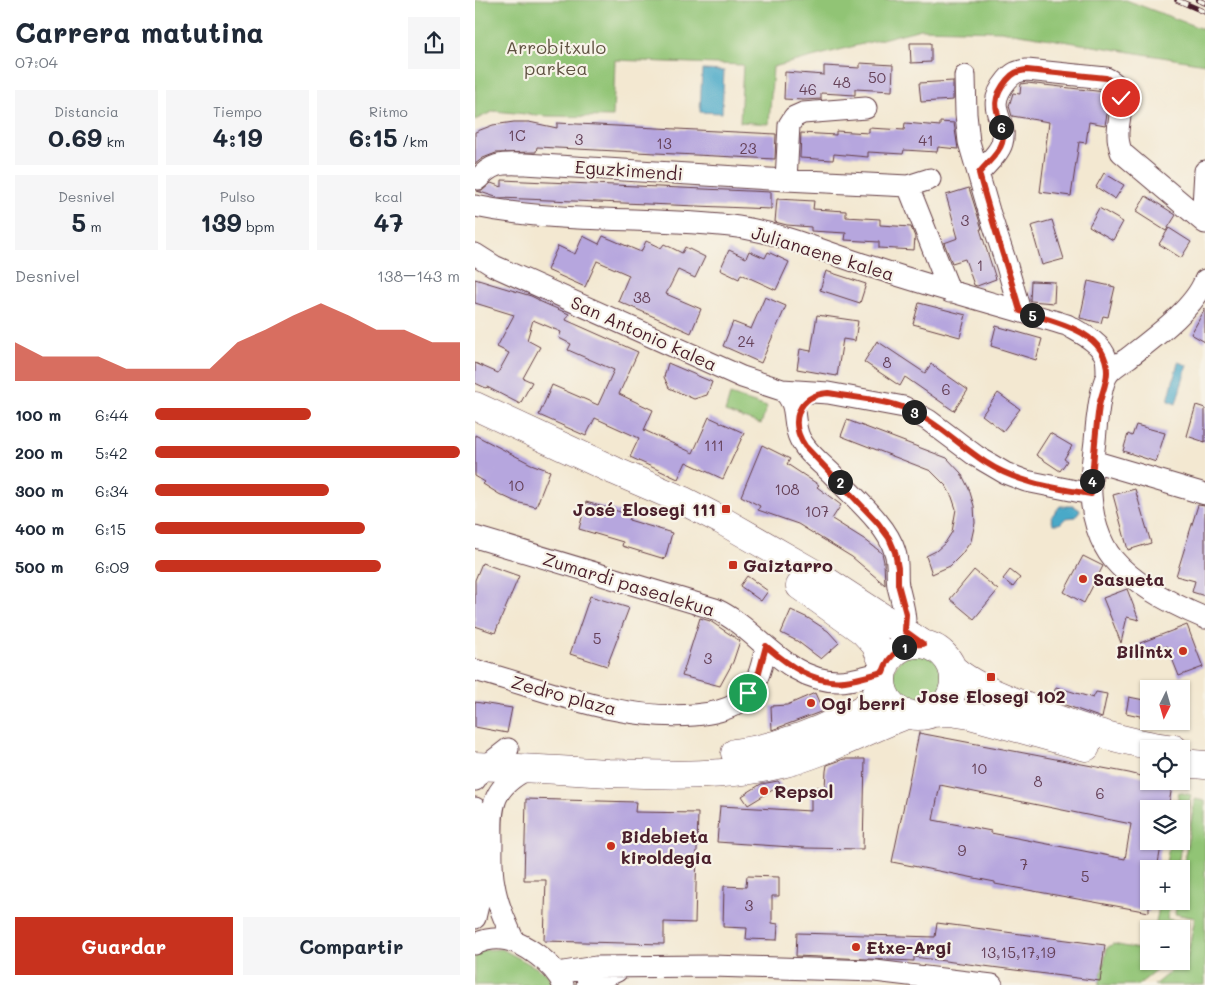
<!DOCTYPE html>
<html lang="es">
<meta charset="utf-8">
<style>
body{margin:0;font-family:Mali,sans-serif;background:#f6f6f7;color:#1f2937;height:100vh;display:flex;flex-direction:column;font-size:19px;white-space:nowrap}
*{box-sizing:border-box;margin:0}
p{font-size:16px;color:#747a83}
.icon{flex:none;width:28px;height:28px;fill:none;stroke:currentColor;stroke-width:2;stroke-linecap:round;stroke-linejoin:round}
.map{position:relative;flex:1;overflow:hidden}
.side{display:flex;flex-direction:column;background:#fff;width:475px}
.side>*{flex:none}
.needle{width:32px;rotate:185deg}
.controls{position:absolute;left:665px;top:680px;display:grid;gap:10px}
.controls a{display:grid;place-items:center;width:50px;height:50px;border-radius:0px;background:#fff;box-shadow:0 1px 4px #0004;font-size:25px}
.pin{position:absolute;display:grid;place-items:center;width:42px;height:42px;color:#fff;margin:-21px;border:2px solid #fff;border-radius:50%;box-shadow:0 1px 5px #0007}
.km{position:absolute;width:25px;height:25px;margin:-12px;border-radius:50%;background:#222;color:#fff;font-size:14px;line-height:25px;text-align:center}
.round{display:grid;place-items:center;flex:none;width:52px;height:52px;border-radius:0px;background:#f6f6f7}
.overview{display:flex;align-items:center;justify-content:space-between;height:85px;padding:0 15px}
h1{font-size:28px;font-weight:700;line-height:38px}
.stats{display:grid;grid-template-columns:repeat(3,1fr);gap:8px;height:85px;padding:5px 15px}
.stats div{display:grid;align-content:center;border-radius:0px;background:#f6f6f7;text-align:center}
.stats b{font-size:25px;font-weight:700}
.stats small{font-size:14px;font-weight:400}
.stats p{font-size:14px}
.chart{height:140px;padding:10px 15px}
.chart p{display:flex;justify-content:space-between}
.chart svg{width:100%;height:90px;margin-top:5px;fill:#c8321e;opacity:.7}
.cta{display:flex;gap:10px;margin-top:auto;padding:10px 15px}
.cta a{flex:1;height:58px;border-radius:0px;background:#c8321e;color:#fff;font-size:20px;font-weight:700;line-height:58px;text-align:center}
.cta a+a{background:#f6f6f7;color:#1f2937}
ul{padding:0 15px;list-style:none;font-size:16px}
li{display:grid;grid-template-columns:80px 60px 1fr;align-items:center;height:38px}
li i{height:12px;border-radius:6px;background:#c8321e}
main{display:flex;flex:1;min-height:0}
.map>svg:first-child{display:block}
</style>
<main>
<section class="side">
<div class="overview"><div><h1>Carrera matutina</h1><p>07:04</p></div><a class="round"><svg class="icon" aria-label="share" viewBox="0 0 24 24"><path d="M12 15V3M7 8l5-5 5 5M5 13v7h14v-7"/></svg></a></div>
<div class="stats">
<div><p>Distancia</p><b>0.69<small> km</small></b></div>
<div><p>Tiempo</p><b>4:19</b></div>
<div><p>Ritmo</p><b>6:15<small> /km</small></b></div>
</div>
<div class="stats">
<div><p>Desnivel</p><b>5<small> m</small></b></div>
<div><p>Pulso</p><b>139<small> bpm</small></b></div>
<div><p>kcal</p><b>47</b></div>
</div>
<div class="chart"><p><span>Desnivel</span>138–143 m</p>
<svg viewBox="0 0 160 44" preserveAspectRatio="none"><path d="M0 44V25L10 32L20 32L30 32L40 38L50 38L60 38L70 38L80 25L90 19L100 12L110 6L120 12L130 19L140 19L150 25L160 25V44z"/></svg>
</div>
<ul>
<li><b>100 m</b>6:44<i style="width:51%"></i></li>
<li><b>200 m</b>5:42<i style="width:100%"></i></li>
<li><b>300 m</b>6:34<i style="width:57%"></i></li>
<li><b>400 m</b>6:15<i style="width:69%"></i></li>
<li><b>500 m</b>6:09<i style="width:74%"></i></li>
</ul>
<div class="cta"><a>Guardar</a><a>Compartir</a></div>
</section>
<div class="map">
<svg width="730" height="985" viewBox="0 0 730 985">
<rect width="100%" height="100%" fill="#f7f3e8"/>
<filter id="ink" filterUnits="userSpaceOnUse"><feTurbulence type="fractalNoise" baseFrequency=".02" numOctaves="2"/><feDisplacementMap in="SourceGraphic" scale="10" xChannelSelector="R" yChannelSelector="G"/><feConvolveMatrix kernelMatrix="1 2 1 2 8 2 1 2 1" color-interpolation-filters="sRGB"/></filter>
<filter id="wash" filterUnits="userSpaceOnUse"><feTurbulence type="fractalNoise" baseFrequency=".0096" numOctaves="4" result="noise"/><feDisplacementMap in="SourceGraphic" scale="20" xChannelSelector="R" yChannelSelector="G"/><feGaussianBlur stdDeviation="1.12" result="paint"/><feColorMatrix in="noise" values="0 0 0 0 0 0 0 0 0 0 0 0 0 0 0 0 0 1.4 0 .05"/><feComposite in="paint" operator="in"/></filter>
<g filter="url(#wash)">
<rect width="100%" height="100%" fill="#f3e8d1"/>
<path fill="#91c475" stroke="#6e7250" d="M0 0H651L730 30V64L526 31 446 29 298 67 294 124 265 122 268 65 140 60 138 117 72 116 19 111 0 120Z
M255 395 292 407 286 424 250 412Z
M417 680a27 27 0 1 1 54 0a27 27 0 1 1-54 0Z
M704 792 716 795 702 869H690L695 841H706V809H701Z
M720 799 730 801V985H679L712 958 720 918 700 914 702 901H706V878Z
M685 901H696L692 919 713 923 709 943H706V929H680Z
M638 944 674 951V961H688L687 966 663 985H624L632 948Z
M27 949 71 973 81 985H0V954L6 950Z"/>
<path fill="#49a9c8" stroke="#4a647a" d="M227 70 249 71 247 113 225 112Z
M703 362 712 365 701 404 693 401Z
M585 506H599L605 510 601 517 591 518 585 524H578L576 517Z"/>
<g id="blocks">
<path fill="#b6a6de" fill-rule="evenodd" d="M435 43H456V62L436 63Z
M385 63 418 65 417 91 380 89V95L346 93V99L328 100 309 99 310 72 349 75V66L385 68Z
M478 81V100L446 102 444 83Z
M552 83 630 92 632 95 634 103 630 125 614 122 611 143 604 142 596 196 565 192 574 122 537 116 534 106 538 93 545 94 546 84Z
M39 122H54L82 128V123L301 134 300 159 62 147 61 152 21 153 8 158 0 164V132L18 125Z
M465 122 479 123 483 149 463 147 462 152 429 150 428 154 393 152V157L359 154 358 160 325 158 326 133 361 135V131L394 133V128L429 130 430 123 465 126Z
M629 173 649 185 640 199 621 187Z
M27 180 296 192V209L24 198 2 191H7L16 183 27 187Z
M494 188 507 229H505L521 279 502 286 499 285 490 259 477 263 469 243 483 238 471 195Z
M671 196 701 215 691 231 661 212Z
M302 199 339 201 338 209 371 211V217L405 219V225L436 227 440 237 439 250 404 248V242L370 240 371 233 336 231V227L312 225 300 222Z
M624 208 648 222 638 240 614 226Z
M577 220 589 259 567 265 556 226Z
M694 228 716 242 706 258 684 244Z
M108 236 124 244 128 236 166 252 171 241 186 248 189 244 207 253 210 247 230 257 220 278 203 270 191 294 226 309 216 333 143 301 154 275 122 261 110 287 72 270 83 246 100 254Z
M254 250 271 258 274 251 290 258 293 252 314 262 301 290 266 274 264 279 245 270Z
M351 271 391 284 385 303 345 290Z
M0 279 56 296 64 300V301L94 314 91 320 163 352 144 394 178 410 169 430 218 453 234 417 269 433 248 479 211 462 203 479 155 457 164 438 120 418 111 436 64 415 77 385 123 405 139 370 93 350 96 344 84 338 86 332 58 320 52 340 65 347 48 378 57 382 45 404 12 387 11 388 0 383V363L23 373 34 353 22 347 39 315 0 303Z
M556 281 580 282 579 303 555 301Z
M613 281 640 287 633 317 628 316 626 323 605 318Z
M290 297 311 306 286 363 248 346 258 322 276 329Z
M444 303 491 315 485 337 438 324Z
M730 309V342L716 334Z
M342 315 383 321 380 341 368 339 362 376 322 369 325 349 336 351Z
M521 326 567 339 561 360 516 346Z
M402 341 450 373 456 364 493 390 479 411 430 377 425 386 389 362Z
M193 363 237 382 232 395 219 399 194 388 189 377Z
M523 393 545 409 528 431 507 415Z
M721 405 730 408V442L712 436Z
M372 420 472 458 486 473 494 489 499 506 500 523 496 541 486 555 475 566 457 574 451 556 461 551 470 543 477 532 481 509 477 497 471 486 456 471 366 436Z
M661 425 690 433 681 462 648 451 653 434 657 436Z
M575 433 597 446 589 459 592 461 585 471 561 455Z
M0 435 56 464 75 471 61 507 41 502 24 494 8 484 10 482 0 476Z
M287 445 315 459 312 464 344 485 342 487 366 505 357 519 389 539 407 553 409 562 410 585 377 557 323 524 283 510 285 506 266 496Z
M660 489 676 543 653 550 638 495Z
M111 502 156 515 154 520 197 533 190 559 147 546 148 542 104 529Z
M723 505 730 506V596L717 592 720 581 701 576Z
M608 556 628 566 609 603 589 592Z
M7 563 44 576 20 633 0 626V580Z
M499 570 523 590 499 619 475 599Z
M535 570 545 578 538 587 528 579Z
M272 576 293 591 286 601 265 586Z
M652 589 664 620 652 617 646 643 628 598Z
M115 596 154 608 132 666 95 654Z
M316 610 333 618 353 631 364 643 346 659 322 641 306 633Z
M225 618 235 621 265 641 258 662 245 686 207 676Z
M712 625 728 667 704 676 692 646 662 658 665 643Z
M581 687 618 698 621 692 632 694 627 718 576 700Z
M340 693 348 711 297 730 296 706 312 705Z
M654 697 674 701V718L651 713Z
M0 702 37 708 32 733 0 727Z
M444 733 654 773 674 778V781H698L693 809H674V841H687L682 869H674V912L520 884V882L417 862ZM465 785 656 824 650 859 516 833V831L458 820Z
M369 759H390L388 849 331 848 242 842 245 806 336 811V787H350L351 771 352 765Z
M303 781 306 785 273 805 267 796 286 784Z
M51 799 161 802 160 812 223 813 220 923 189 922V944L69 941 71 880H49Z
M272 876 304 877V896H297V923L303 924 302 940 271 939 272 928 248 927 249 886 271 887Z
M462 923 630 945 625 981 439 957V961L321 956 322 933 460 937Z"/>
</g>
</g>
<g filter="url(#ink)">
<use href="#blocks" fill-opacity="0" stroke="#633d44" stroke-width="1"/>
<g fill="none" stroke-linecap="round" stroke-linejoin="round">
<g stroke="#633d44" stroke-width="23">
<path id="minor" d="M490 76 491 114 494 142 514 211 532 266 545 311
M730 171 728 206 730 222
M504 173C511 164 524 154 527 143 534 119 507 110 532 80 538 73 542 71 552 70L631 78C657 90 642 115 643 136 643 142 645 147 646 152L730 223
M3 179C19 161 29 164 50 164L311 180 433 186 475 292
M311 180 314 125 319 117 328 113 391 108
M433 186 455 179
M0 206C87 224 176 216 263 227 310 234 355 254 400 268 464 289 528 306 592 325 605 333 626 342 631 358 632 363 632 369 632 374
M0 254 19 266 267 377 307 390 353 393 429 407 453 420 501 456 530 473 551 481 616 494
M730 280C719 309 677 339 653 358 647 362 637 368 633 374 625 385 621 427 620 441 618 459 615 477 616 495 617 516 624 542 638 559 660 585 699 605 730 618
M307 390C325 404 316 422 325 439 332 453 347 464 358 475 378 497 412 524 420 552 424 564 421 575 423 586 427 603 431 614 430 631
M618 461 730 494
M0 537 240 609C284 629 310 681 363 681 378 681 394 675 408 672
M0 670C72 690 143 721 219 715 233 714 250 711 263 703 281 692 287 666 291 647
M0 780 6 770 33 749
M0 808C5 844 10 882 0 918
M39 941C31 923 22 904 19 884 16 870 17 855 17 841 16 805 17 787 53 769
M0 944C9 940 18 938 27 939 48 941 81 965 88 985
M82 973 121 967 237 966 400 971 517 985
M112 985 142 971"/>
</g>
<g stroke="#633d44" stroke-width="29">
<path id="major" d="M0 406 140 471 207 500 246 520 342 575 448 644
M325 586 388 631 400 644 410 667
M407 680a36 36 0 1 1 72 0a36 36 0 1 1-72 0Z
M478 669C496 684 516 692 538 701 590 724 642 742 699 749
M457 713 475 712 495 715 611 747
M260 753C298 748 333 736 367 719 376 715 386 711 394 704 401 697 405 690 407 681
M706 763 730 765
M0 766C44 768 89 770 133 773 191 775 249 778 307 764 353 752 391 730 434 714"/>
</g>
<use href="#minor" stroke="#fff" stroke-width="21"/>
<use href="#major" stroke="#fff" stroke-width="28"/>
<g stroke="#4a1f2b" stroke-width="5.5">
<path id="rail" d="M702 0 730 12
M723 0 730 3"/>
</g>
<use href="#rail" stroke="#f7f3e8" stroke-width="4" stroke-dasharray="11" stroke-linecap="butt"/>
</g>
</g>
<g fill="none" stroke-linecap="round" stroke-linejoin="round" filter="url(#ink)">
<g stroke="#fff" stroke-width="10">
<path id="route" d="M273 693 284 672 291 646C313 665 340 685 370 681 383 679 396 675 408 672 414 653 429 644 448 644L430 631 431 614 423 584V568L420 552 414 538 403 523 330 446C314 423 322 395 353 393 375 397 412 400 432 409 461 421 484 445 510 462 542 483 579 488 616 494 618 464 620 435 624 406 626 395 632 383 632 372 632 330 577 321 545 311 532 265 516 220 504 173 511 164 524 154 527 143 534 120 507 110 532 80 538 73 542 71 552 70L631 78C641 83 645 88 646 98"/>
</g>
<use href="#route" stroke="#c8321e" stroke-width="6"/>
</g>
<g fill="#c8321e" stroke="#f7f3e8" stroke-width="2">
<rect x="246" y="504" width="10" height="10" rx="2.5"/>
<rect x="253" y="560" width="10" height="10" rx="2.5"/>
<circle cx="608" cy="579" r="5"/>
<circle cx="708" cy="651" r="5"/>
<rect x="511" y="672" width="10" height="10" rx="2.5"/>
<circle cx="336" cy="703" r="5"/>
<circle cx="289" cy="791" r="5"/>
<circle cx="136" cy="846" r="5"/>
<circle cx="381" cy="947" r="5"/>
</g>
<g text-anchor="middle" dominant-baseline="central" stroke-width="4.5" stroke-linejoin="round" paint-order="stroke">
<g font-size="15" fill="#654158">
<text x="402" y="77">50</text>
<text x="367" y="82">48</text>
<text x="333" y="89">46</text>
<text x="42" y="135">1C</text>
<text x="104" y="139">3</text>
<text x="451" y="140">41</text>
<text x="189" y="143">13</text>
<text x="273" y="148">23</text>
<text x="490" y="220">3</text>
<text x="505" y="265">1</text>
<text x="167" y="297">38</text>
<text x="271" y="341">24</text>
<text x="412" y="362">8</text>
<text x="471" y="389">6</text>
<text x="239" y="445">111</text>
<text x="41" y="485">10</text>
<text x="312" y="489">108</text>
<text x="342" y="511">107</text>
<text x="122" y="638">5</text>
<text x="233" y="658">3</text>
<text x="504" y="768">10</text>
<text x="563" y="781">8</text>
<text x="625" y="793">6</text>
<text x="487" y="850">9</text>
<text x="549" y="864">7</text>
<text x="610" y="876">5</text>
<text x="274" y="905">3</text>
<text x="543" y="952">13,15,17,19</text>
</g>
<g font-size="18" fill="#5f5141" stroke="#f7f3e8">
<text x="81" y="47">Arrobitxulo<tspan x="81" dy="21">parkea</tspan></text>
</g>
<g font-size="18" fill="#4a1f2b" stroke="#f7f3e8">
<text transform="translate(154 170) rotate(4)">Eguzkimendi</text>
<text transform="translate(348 253) rotate(17)">Julianaene kalea</text>
<text transform="translate(169 333) rotate(24)">San Antonio kalea</text>
<text transform="translate(154 584) rotate(17)">Zumardi pasealekua</text>
<text transform="translate(89 695) rotate(15)">Zedro plaza</text>
</g>
<g font-size="18" font-weight="bold" fill="#4a1f2b" stroke="#f7f3e8" text-anchor="start">
<text x="241" y="509" text-anchor="end">José Elosegi 111</text>
<text x="268" y="565">Gaiztarro</text>
<text x="618" y="579">Sasueta</text>
<text x="698" y="651" text-anchor="end">Bilintx</text>
<text x="516" y="696" text-anchor="middle">Jose Elosegi 102</text>
<text x="346" y="703">Ogi berri</text>
<text x="299" y="791">Repsol</text>
<text x="146" y="836">Bidebieta<tspan x="146" dy="21">kiroldegia</tspan></text>
<text x="391" y="947">Etxe-Argi</text>
</g>
</g>
</svg>
<div class="controls">
<a><svg class="needle" viewBox="-14 -14 28 28"><path d="M0-13l5 13h-10z" fill="#e53935"/><path d="M0 13l5-13h-10z" fill="#747a83"/></svg></a>
<a><svg class="icon" aria-label="locate" viewBox="0 0 24 24"><circle cx="12" cy="12" r="6"/><path d="M12 2v4M12 18v4M2 12h4M18 12h4"/></svg></a>
<a><svg class="icon" aria-label="layers" viewBox="0 0 24 24"><path d="M12 4l9 5-9 5-9-5zM3 14l9 5 9-5"/></svg></a>
<a>+</a>
<a>−</a>
</div>
<div class="pin" style="left:273px;top:693px;background:#1e9e55"><svg class="icon" aria-label="arrive" viewBox="0 0 24 24"><path d="M6 21V4h12l-3 4 3 4H6"/></svg></div>
<div class="pin" style="left:646px;top:98px;background:#d93025"><svg class="icon" aria-label="check" viewBox="0 0 24 24"><path d="M5 12l5 5 9-10"/></svg></div>
<b class="km" style="left:429px;top:647px">1</b>
<b class="km" style="left:365px;top:482px">2</b>
<b class="km" style="left:439px;top:412px">3</b>
<b class="km" style="left:617px;top:481px">4</b>
<b class="km" style="left:557px;top:315px">5</b>
<b class="km" style="left:526px;top:127px">6</b>
</div>
</main>
